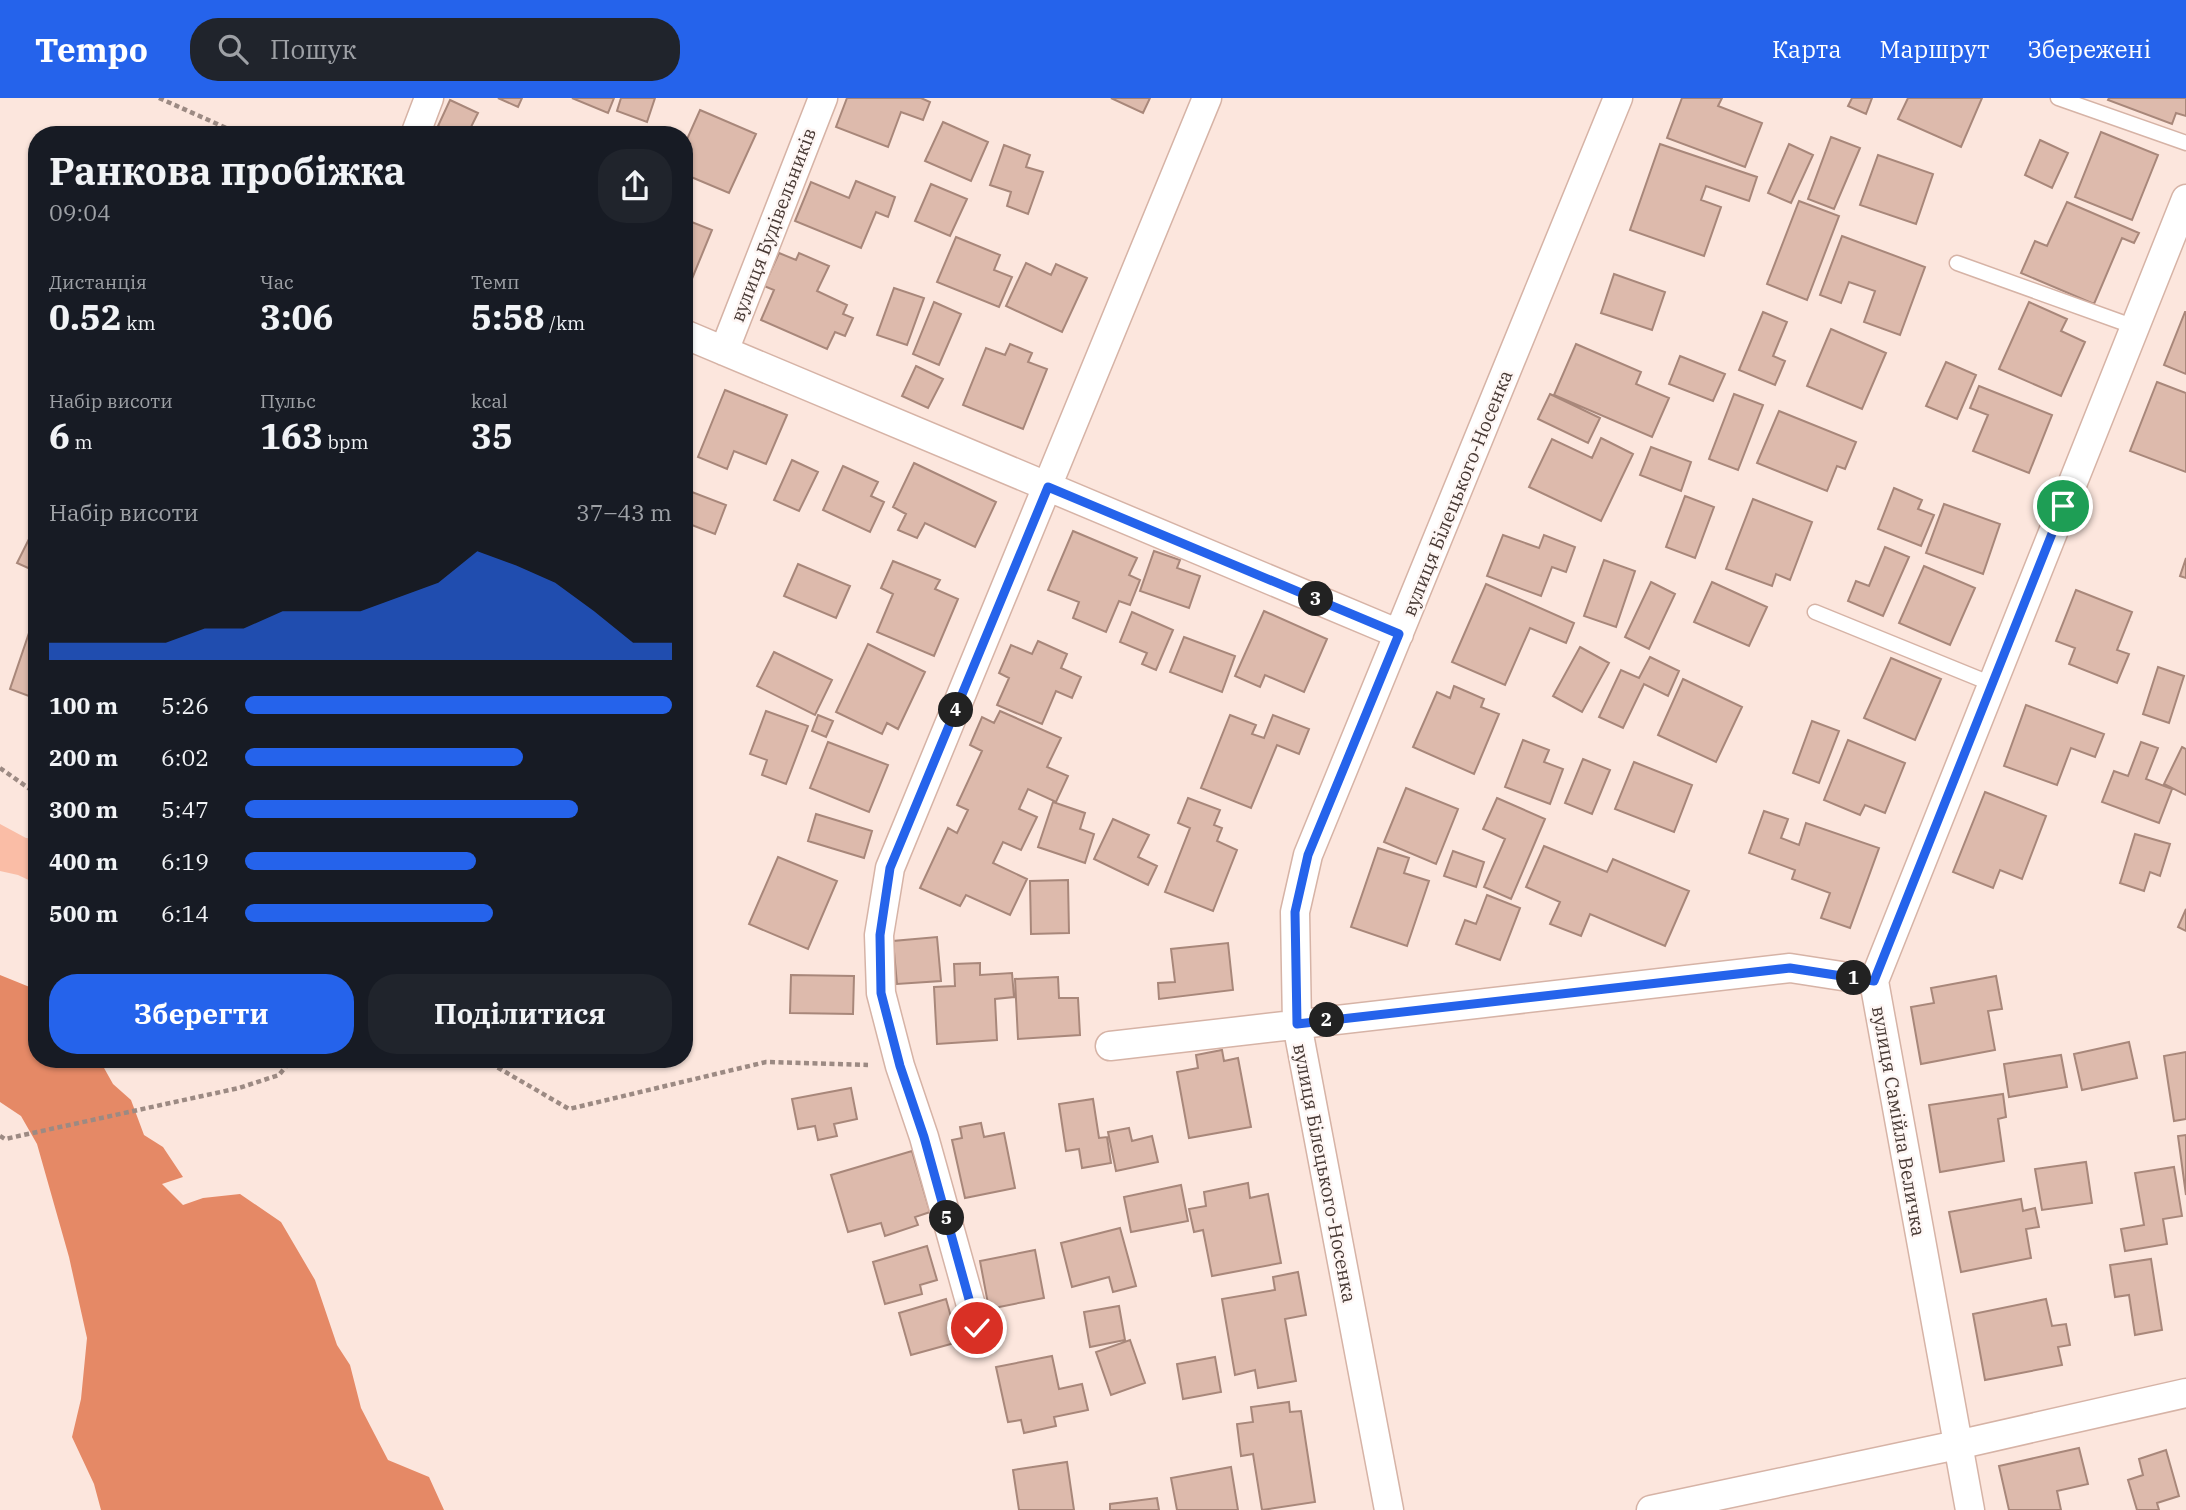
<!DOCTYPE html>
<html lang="uk">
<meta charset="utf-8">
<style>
body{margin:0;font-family:"IBM Plex Serif",serif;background:#20242c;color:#f1f3f6;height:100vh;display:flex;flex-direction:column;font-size:26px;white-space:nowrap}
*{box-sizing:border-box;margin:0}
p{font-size:23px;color:#9ea1a6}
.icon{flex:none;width:38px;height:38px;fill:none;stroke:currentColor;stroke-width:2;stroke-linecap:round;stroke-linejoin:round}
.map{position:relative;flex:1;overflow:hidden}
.panel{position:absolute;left:28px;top:28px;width:665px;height:942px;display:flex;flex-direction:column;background:#171b24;border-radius:28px;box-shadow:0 2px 5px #0004}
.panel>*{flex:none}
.pin{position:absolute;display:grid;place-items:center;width:60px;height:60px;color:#fff;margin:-30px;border:4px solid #fff;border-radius:50%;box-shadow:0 2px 7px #0007}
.km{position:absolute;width:35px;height:35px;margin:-18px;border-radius:50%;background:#222;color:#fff;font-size:19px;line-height:35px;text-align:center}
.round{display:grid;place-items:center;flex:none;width:74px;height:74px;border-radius:28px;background:#20242c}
.overview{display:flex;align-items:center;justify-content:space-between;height:119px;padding:0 21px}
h1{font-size:38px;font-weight:700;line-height:52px}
.metrics{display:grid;grid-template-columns:repeat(3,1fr);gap:10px;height:119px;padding:7px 21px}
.metrics div{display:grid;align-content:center}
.metrics b{font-size:35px;font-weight:700}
.metrics small{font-size:19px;font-weight:400}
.metrics p{font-size:19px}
.chart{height:196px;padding:14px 21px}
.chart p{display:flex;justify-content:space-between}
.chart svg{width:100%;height:126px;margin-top:7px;fill:#2563eb;opacity:.7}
.primary-button{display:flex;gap:14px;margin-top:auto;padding:14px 21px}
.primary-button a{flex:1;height:80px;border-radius:28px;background:#2563eb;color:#fff;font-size:28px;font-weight:700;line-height:80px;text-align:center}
.primary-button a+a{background:#20242c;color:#f1f3f6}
ul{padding:0 21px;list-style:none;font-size:23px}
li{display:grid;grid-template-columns:112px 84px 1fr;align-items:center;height:52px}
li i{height:18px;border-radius:9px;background:#2563eb}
header{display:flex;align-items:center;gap:42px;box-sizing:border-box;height:98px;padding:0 35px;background:#2563eb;color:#fff}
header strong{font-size:33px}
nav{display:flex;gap:38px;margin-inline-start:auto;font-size:24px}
.search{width:490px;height:63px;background:#20242c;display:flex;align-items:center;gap:18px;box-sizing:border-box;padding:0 24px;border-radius:28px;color:#9ea1a6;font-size:26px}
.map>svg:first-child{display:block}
</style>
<header>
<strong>Tempo</strong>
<div class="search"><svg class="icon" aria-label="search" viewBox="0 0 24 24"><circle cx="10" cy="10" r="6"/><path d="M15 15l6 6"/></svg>Пошук</div>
<nav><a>Карта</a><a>Маршрут</a><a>Збережені</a></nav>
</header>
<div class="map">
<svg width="2186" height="1412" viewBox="0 0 2186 1412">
<rect width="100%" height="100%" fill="#fce6dd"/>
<path fill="#fabda6" d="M0 726 26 740 37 741V786L18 777 0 773Z"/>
<path fill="#e58966" d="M0 877 37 892V961H99L113 986 131 1002 144 1037 163 1049 183 1079 162 1086 183 1107 203 1100 240 1096 281 1124 315 1182 337 1247 350 1267 361 1310 388 1362 429 1379 444 1412H101L94 1386 72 1339 81 1301 87 1240 69 1159 37 1046 21 1018 0 1004Z"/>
<path fill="#ddbaac" stroke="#a8877a" stroke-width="2" d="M498 0H522L518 9Z
M572 0H614L608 15Z
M621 0H655L647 24 617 13Z
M847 0H921L930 4 923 22 901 14 888 49 836 29Z
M1111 0H1150L1143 15Z
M1682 0H1722L1718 8 1762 25 1745 69 1667 40Z
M1852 0H1872L1866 16 1848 8Z
M1908 0H1982L1961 49 1898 21Z
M2109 0H2186V18L2176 15 2172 26 2108 2Z
M450 2 478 15 469 33 478 37H447L448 33 438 28Z
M700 12 756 36 729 95 684 76V48Z
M943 24 988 44 971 83 925 63Z
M2101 34 2158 57 2132 122 2075 99Z
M1831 39 1860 50 1834 111 1808 101Z
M2040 42 2068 55 2052 90 2025 77Z
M1660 46 1757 79 1749 103 1706 88 1701 102 1721 109 1704 158 1630 132Z
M1789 46 1813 57 1791 105 1768 95Z
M1004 47 1030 57 1026 69 1043 74 1028 116 1007 108 1011 94 990 87Z
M1878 57 1933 76 1916 126 1860 107Z
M856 83 895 99 888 119 876 114 861 150 795 123 811 84 849 100Z
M931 86 967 101 950 138 915 123Z
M1799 103 1839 118 1807 202 1767 186Z
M2067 104 2139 135 2134 145 2122 140 2094 206 2021 175 2035 143 2047 148Z
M684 121 712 132 687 193 684 192Z
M1842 138 1925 169 1900 237 1864 224 1875 193 1849 184 1841 205 1820 197Z
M956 139 1000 157 994 172 1012 179 999 209 937 184Z
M779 155 796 162 799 155 829 168 817 193 847 207 843 216 853 220 845 238 835 234 827 251 761 222 774 192 764 188Z
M1026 165 1051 177 1056 166 1087 180 1062 234 1006 208Z
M1614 176 1665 194 1652 232 1601 215Z
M894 190 924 200 907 247 877 237Z
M934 204 961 216 939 267 913 256Z
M2029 204 2067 221 2061 233 2085 244 2061 298 1999 271Z
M1763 214 1787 224 1773 258 1785 263 1775 287 1739 272Z
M2185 214H2186V276L2164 267Z
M1831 231 1886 255 1862 311 1807 288Z
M1010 246 1032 255 1028 264 1047 271 1023 331 963 307 986 250 1005 257Z
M1576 246 1641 274 1636 286 1669 300 1652 339 1554 297Z
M1680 258 1725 276 1713 303 1669 286Z
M1946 264 1976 277 1957 321 1926 308Z
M916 268 943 281 928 310 902 298Z
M2157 284 2186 295V374L2130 353Z
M1979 288 2052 317 2029 375 1973 353 1988 317 1970 310Z
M725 292 787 317 766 366 734 353 727 371 698 359Z
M1550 296 1600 320 1588 345 1538 321Z
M1734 296 1763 307 1738 372 1709 361Z
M1779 313 1856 344 1845 371 1837 368 1827 393 1757 365Z
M1601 340 1633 356 1601 423 1529 389 1552 341 1592 360Z
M1651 349 1691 364 1681 393 1640 377Z
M792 362 818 374 799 413 774 402Z
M914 365 996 404 975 449 925 425 917 440 898 432 906 416 893 409Z
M843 368 878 384 871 398 884 404 870 434 823 412Z
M1894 390 1922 402 1918 411 1934 417 1921 448 1878 431Z
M684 391 726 407 715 436 684 424Z
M1685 398 1714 409 1695 460 1666 449Z
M1753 401 1812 424 1790 482 1776 476 1772 488 1726 471Z
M1944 406 2000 426 1983 476 1926 455Z
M37 425V474L17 465Z
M1073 433 1137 460 1129 477 1140 482 1130 507 1119 503 1106 534 1073 520 1079 504 1048 492Z
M1503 437 1539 450 1544 437 1575 449 1566 474 1552 469 1541 498 1487 478Z
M1885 449 1909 459 1883 518 1848 503 1856 483 1869 488Z
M1154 453 1180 462 1177 470 1200 478 1189 510 1140 493Z
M2186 460V480L2180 478Z
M1604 462 1635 473 1616 529 1584 518Z
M893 463 940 482 935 491 958 501 934 558 877 534 893 496 881 490Z
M798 466 850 488 836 520 784 498Z
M1924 468 1975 490 1950 547 1899 525Z
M1651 484 1675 496 1649 551 1625 539Z
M1712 484 1767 509 1749 548 1694 524Z
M1486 486 1574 525 1566 545 1530 530 1505 587 1452 564Z
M2076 492 2132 514 2117 552 2129 556 2117 585 2069 566 2075 550 2056 543Z
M1264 513 1327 541 1304 594 1265 577 1260 589 1235 578Z
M1132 514 1173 532 1156 572 1142 566 1147 555 1120 544Z
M29 535 37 537V601L10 591Z
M1184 539 1235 558 1222 594 1170 574Z
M1038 543 1067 556 1061 570 1081 579 1072 600 1056 593 1042 626 997 607 1009 580 999 575 1011 547 1032 556Z
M868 546 925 574 898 631 887 625 882 636 836 614Z
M1580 549 1609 565 1582 614 1553 598Z
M774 554 832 582 815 617 757 588Z
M1650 559 1679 573 1668 598 1644 586 1623 630 1599 619 1621 572 1639 580Z
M1891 560 1941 581 1915 642 1864 620Z
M2158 569 2184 578 2169 625 2143 616Z
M1683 581 1742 609 1716 664 1658 637Z
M1454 588 1484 601 1481 609 1499 616 1474 676 1413 649 1437 594 1450 600Z
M2026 607 2104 636 2095 659 2071 650 2057 687 2004 668Z
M766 613 808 628 786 686 762 677 767 662 750 656Z
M1000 613 1061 640 1047 669 1068 678 1056 704 1028 691 1019 711 1037 719 1021 752 1003 744 993 765 1027 781 1010 817 966 797 960 808 920 790 948 730 957 735 968 712 957 707 982 653 970 647 982 619 994 625Z
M818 617 833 623 826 639 812 633Z
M1230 617 1256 627 1252 636 1264 640 1273 617 1309 631 1299 656 1277 647 1251 710 1201 690Z
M1812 623 1839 633 1819 685 1793 675Z
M1523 642 1549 652 1544 664 1563 671 1550 706 1505 689Z
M1848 642 1905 665 1885 715 1865 707 1860 717 1824 702Z
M828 644 888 667 869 714 810 690Z
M2141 644 2158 650 2146 681 2172 691 2159 725 2102 704 2114 673 2128 678Z
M2182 649 2186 651V697L2164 686Z
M1583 661 1610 672 1592 716 1565 705Z
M1634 664 1692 687 1674 734 1615 711Z
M1406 690 1458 711 1436 766 1384 744Z
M1985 694 2046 718 2022 781 2000 772 1993 790 1953 774Z
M1188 700 1220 712 1214 727 1222 730 1217 743 1237 752 1213 813 1165 794 1190 730 1178 725Z
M1497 700 1545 721 1511 801 1484 789 1505 741 1483 731Z
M1053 704 1085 715 1080 731 1094 736 1085 765 1038 749Z
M1764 713 1788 721 1781 740 1799 747 1806 725 1879 750 1850 830 1821 820 1830 795 1792 781 1795 772 1749 755Z
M816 716 872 733 864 760 808 743Z
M1113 721 1149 737 1138 759 1157 768 1148 787 1094 761Z
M2135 736 2170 746 2160 778 2150 774 2144 793 2120 785Z
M1544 748 1607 774 1613 761 1689 793 1665 848 1590 816 1581 838 1550 826 1560 804 1526 789Z
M1378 750 1409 760 1404 775 1429 783 1407 848 1351 829Z
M1453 753 1484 764 1476 789 1444 778Z
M778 759 837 783 808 851 749 826Z
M1068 782 1069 835 1031 836 1030 783Z
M1487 797 1520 810 1500 862 1456 846 1465 822 1476 826Z
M2186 811V833L2178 829Z
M937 839 941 883 897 886 893 843Z
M1228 845 1233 892 1159 901 1158 885 1175 884 1171 851Z
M980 865V877L1012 875 1014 899 995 901 997 942 937 946 934 889 955 888 954 866Z
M791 877 854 878 853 916 790 915Z
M1996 878 2002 911 1988 913 1995 952 1921 966 1911 909 1934 905 1931 890Z
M1058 879 1059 900H1078L1080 937 1018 941 1015 881Z
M2129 944 2137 980 2082 992 2074 956Z
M1222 952 1224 963 1238 960 1251 1029 1189 1040 1177 974 1198 970 1196 957Z
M2186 954V1021L2174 1023 2164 958Z
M2061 957 2067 989 2009 999 2004 966Z
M851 990 857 1021 834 1026 837 1038 818 1042 815 1028 798 1031 792 1001Z
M2003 996 2006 1019 1998 1021 2004 1063 1940 1074 1929 1007Z
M1093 1001 1099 1040 1107 1039 1111 1065 1082 1070 1079 1051 1066 1053 1059 1006Z
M981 1025 984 1039 1004 1035 1015 1090 965 1100 952 1042 962 1040 960 1029Z
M1129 1030 1132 1043 1152 1038 1158 1064 1116 1073 1108 1034Z
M2186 1037V1097L2178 1038Z
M912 1053 930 1114 915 1119 918 1127 885 1138 881 1125 848 1134 831 1077Z
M2086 1064 2092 1105 2042 1112 2035 1071Z
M2174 1069 2182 1118 2163 1121 2167 1146 2125 1153 2121 1131 2144 1127 2135 1075Z
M1248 1085 1250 1100 1268 1096 1281 1165 1212 1178 1203 1132 1194 1134 1189 1111 1206 1108 1204 1094Z
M1181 1087 1188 1123 1131 1134 1124 1099Z
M2021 1101 2023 1113 2035 1110 2039 1129 2026 1131 2031 1160 1961 1174 1949 1114Z
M1120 1130 1136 1188 1113 1194 1109 1179 1072 1189 1061 1145Z
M927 1148 937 1182 920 1187 922 1196 885 1206 873 1164Z
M1035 1152 1044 1200 989 1211 980 1163Z
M2151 1161 2162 1232 2135 1237 2129 1197 2115 1199 2110 1167Z
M1298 1174 1306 1217 1285 1221 1296 1283 1258 1290 1255 1272 1235 1277 1222 1201 1275 1192 1273 1179Z
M946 1201 958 1244 911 1257 899 1215Z
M2046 1201 2052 1228 2066 1226 2070 1247 2058 1249 2062 1267 1985 1282 1973 1216Z
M1119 1208 1125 1242 1090 1249 1084 1214Z
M1130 1242 1145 1285 1111 1297 1096 1254Z
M1052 1258 1059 1291 1082 1286 1088 1312 1054 1319 1056 1328 1024 1335 1021 1322 1008 1324 996 1269Z
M1215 1259 1221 1294 1183 1301 1177 1266Z
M1289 1304 1290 1314 1301 1313 1315 1404 1262 1412 1253 1356 1241 1358 1237 1326 1253 1324 1251 1309Z
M2079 1350 2088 1386 2057 1393 2061 1412H2009L1999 1368Z
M2166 1352 2179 1398 2157 1405 2159 1412H2137L2128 1382 2143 1377 2139 1361Z
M1067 1364 1074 1412H1019L1013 1372Z
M1231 1369 1238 1412H1177L1171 1380Z
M1157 1400 1159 1412H1110V1406Z"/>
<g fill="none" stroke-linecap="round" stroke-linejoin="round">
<g stroke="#d6b3a6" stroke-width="17">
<path id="lane" d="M2058 0 2186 45
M1957 165 2135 229
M1815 514 1992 586"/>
</g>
<g stroke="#d6b3a6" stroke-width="31">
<path id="street" d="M415 37 429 0
M684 236 1399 536
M724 253 823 0
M1110 948 1790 870 1874 883
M977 1229 924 1039 900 968 881 895 879 837 890 770 1207 0
M1389 1412 1297 926 1295 814 1308 757 1618 0
M1651 1412 1957 1347 2186 1295
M1970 1412 1874 883 2186 101"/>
</g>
<path stroke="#9c8a83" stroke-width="4.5" stroke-dasharray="5 3.5" stroke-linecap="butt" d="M159 0 242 37
M0 670 37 696
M483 961 569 1011 766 964 868 967
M0 1038 5 1041 239 990 279 977 292 961"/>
<use href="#lane" stroke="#fff" stroke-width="14"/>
<use href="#street" stroke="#fff" stroke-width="28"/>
</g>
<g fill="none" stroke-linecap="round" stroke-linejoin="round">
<g stroke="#fff" stroke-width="14">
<path id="route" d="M977 1230 924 1039 900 968 881 895 880 837 890 770 1048 389 1399 536 1308 757 1295 814 1297 926 1790 870 1874 883 2063 408"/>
</g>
<use href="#route" stroke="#2563eb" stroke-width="9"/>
</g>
<g text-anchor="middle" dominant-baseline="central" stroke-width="5" stroke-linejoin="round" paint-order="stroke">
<g font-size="19" fill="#473934" stroke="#fef6f4">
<text transform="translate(773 127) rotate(-69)">вулиця Будівельників</text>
<text transform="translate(1457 395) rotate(-68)">вулиця Білецького-Носенка</text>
<text transform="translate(1899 1023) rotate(80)">вулиця Самійла Величка</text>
<text transform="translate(1325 1075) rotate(79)">вулиця Білецького-Носенка</text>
</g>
</g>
</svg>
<div class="pin" style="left:2063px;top:408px;background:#1e9e55"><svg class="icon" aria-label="arrive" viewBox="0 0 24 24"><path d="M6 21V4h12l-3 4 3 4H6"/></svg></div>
<div class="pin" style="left:977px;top:1230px;background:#d93025"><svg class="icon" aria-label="check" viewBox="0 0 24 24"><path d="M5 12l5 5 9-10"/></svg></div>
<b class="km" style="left:1854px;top:880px">1</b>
<b class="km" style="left:1327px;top:922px">2</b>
<b class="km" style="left:1316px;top:501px">3</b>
<b class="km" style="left:956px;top:612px">4</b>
<b class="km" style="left:947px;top:1120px">5</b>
<section class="panel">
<div class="overview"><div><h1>Ранкова пробіжка</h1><p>09:04</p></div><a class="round"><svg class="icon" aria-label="share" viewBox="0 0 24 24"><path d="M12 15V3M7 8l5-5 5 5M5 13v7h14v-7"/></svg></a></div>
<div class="metrics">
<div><p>Дистанція</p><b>0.52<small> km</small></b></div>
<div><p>Час</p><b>3:06</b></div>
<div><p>Темп</p><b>5:58<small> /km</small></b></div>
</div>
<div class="metrics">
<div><p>Набір висоти</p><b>6<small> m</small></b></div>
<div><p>Пульс</p><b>163<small> bpm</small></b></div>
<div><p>kcal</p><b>35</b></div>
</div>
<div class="chart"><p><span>Набір висоти</span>37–43 m</p>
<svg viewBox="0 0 160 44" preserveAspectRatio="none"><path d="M0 44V38L10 38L20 38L30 38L40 33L50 33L60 27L70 27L80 27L90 22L100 17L110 6L120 11L130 17L140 27L150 38L160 38V44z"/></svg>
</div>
<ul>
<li><b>100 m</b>5:26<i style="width:100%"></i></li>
<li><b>200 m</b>6:02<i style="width:65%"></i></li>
<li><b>300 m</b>5:47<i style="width:78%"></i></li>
<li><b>400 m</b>6:19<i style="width:54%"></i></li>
<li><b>500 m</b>6:14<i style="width:58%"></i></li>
</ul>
<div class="primary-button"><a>Зберегти</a><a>Поділитися</a></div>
</section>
</div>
